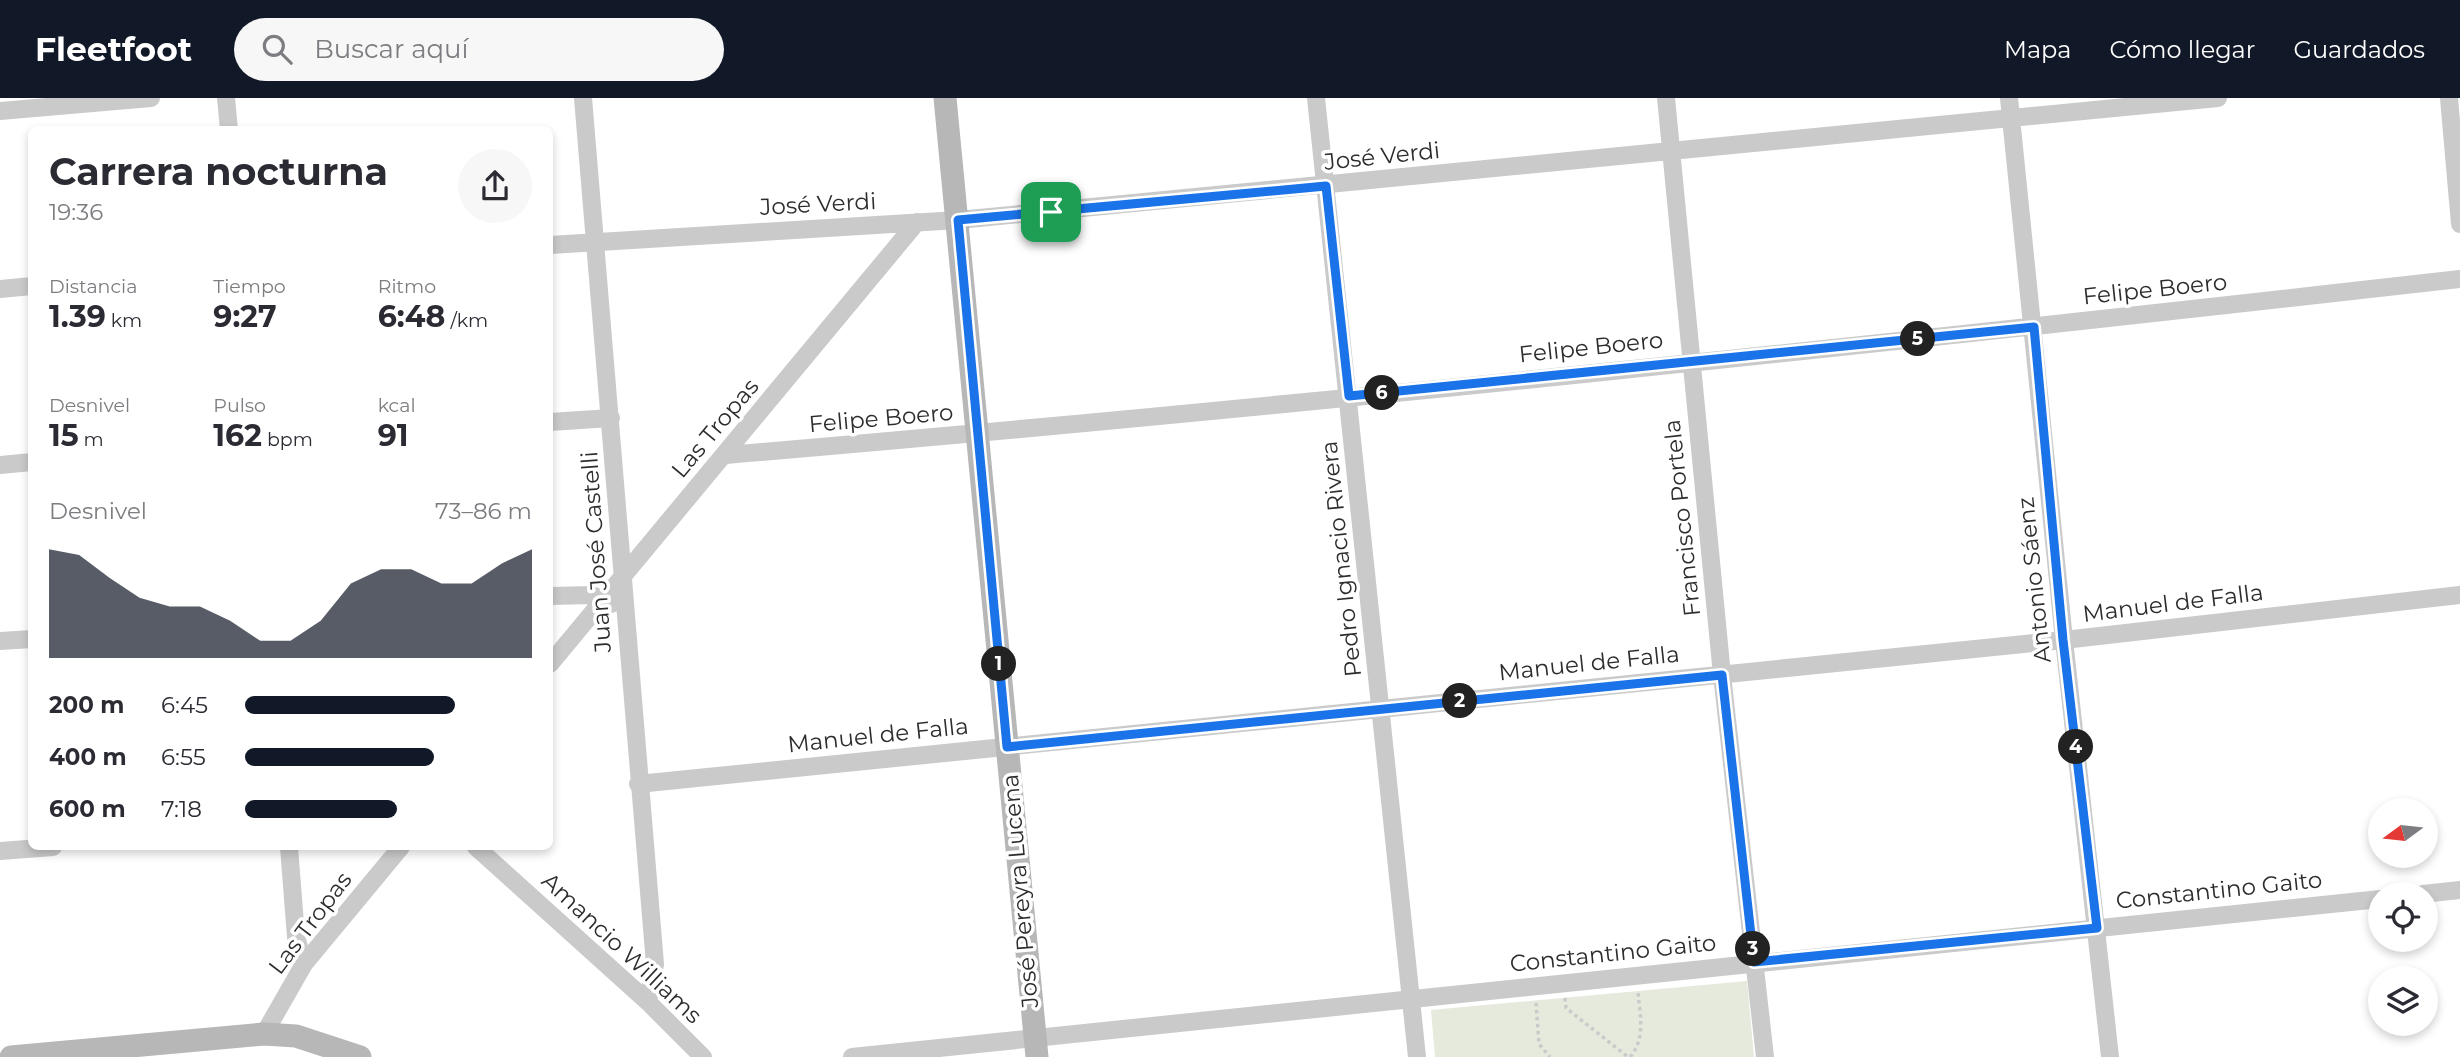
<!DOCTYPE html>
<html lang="es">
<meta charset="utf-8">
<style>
body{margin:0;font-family:Montserrat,sans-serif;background:#f7f7f7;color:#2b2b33;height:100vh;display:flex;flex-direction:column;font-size:26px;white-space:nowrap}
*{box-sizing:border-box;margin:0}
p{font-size:23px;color:#7c7c81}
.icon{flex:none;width:38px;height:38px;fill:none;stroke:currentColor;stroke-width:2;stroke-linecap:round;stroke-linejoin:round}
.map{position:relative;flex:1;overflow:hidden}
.side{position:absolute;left:28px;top:28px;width:525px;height:724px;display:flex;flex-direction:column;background:#fff;border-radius:10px;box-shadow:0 4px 10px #0003}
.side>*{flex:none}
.needle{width:46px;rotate:255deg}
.tools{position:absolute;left:2368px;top:700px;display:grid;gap:14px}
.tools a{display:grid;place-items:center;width:70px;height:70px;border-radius:50%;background:#fff;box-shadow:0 4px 10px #0003;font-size:35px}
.pin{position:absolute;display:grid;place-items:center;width:60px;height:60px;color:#fff;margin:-30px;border-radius:14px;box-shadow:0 4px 10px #0006}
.km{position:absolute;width:35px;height:35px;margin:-18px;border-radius:50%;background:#222;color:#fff;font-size:19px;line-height:35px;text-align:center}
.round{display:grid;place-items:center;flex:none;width:74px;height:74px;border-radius:37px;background:#f7f7f7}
.headline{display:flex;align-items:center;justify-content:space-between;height:119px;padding:0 21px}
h1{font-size:38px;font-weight:700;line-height:52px}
.stats{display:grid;grid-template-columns:repeat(3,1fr);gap:10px;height:119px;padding:7px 21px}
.stats div{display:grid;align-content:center}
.stats b{font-size:30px;font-weight:700}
.stats small{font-size:19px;font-weight:400}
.stats p{font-size:19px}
.chart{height:196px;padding:14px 21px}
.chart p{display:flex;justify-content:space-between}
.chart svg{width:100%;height:126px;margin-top:7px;fill:#111827;opacity:.7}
ul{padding:0 21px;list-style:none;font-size:23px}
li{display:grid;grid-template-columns:112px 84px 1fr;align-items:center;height:52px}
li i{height:18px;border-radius:9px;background:#111827}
header{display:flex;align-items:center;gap:42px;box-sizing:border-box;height:98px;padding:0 35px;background:#111827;color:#fff}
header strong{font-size:33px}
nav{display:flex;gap:38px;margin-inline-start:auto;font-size:24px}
.search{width:490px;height:63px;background:#f7f7f7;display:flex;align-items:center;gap:18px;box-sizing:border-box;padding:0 24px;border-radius:38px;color:#7c7c81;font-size:26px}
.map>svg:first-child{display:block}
</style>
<header>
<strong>Fleetfoot</strong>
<div class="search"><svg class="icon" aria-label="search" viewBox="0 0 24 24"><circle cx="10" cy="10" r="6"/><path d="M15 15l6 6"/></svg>Buscar aquí</div>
<nav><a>Mapa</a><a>Cómo llegar</a><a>Guardados</a></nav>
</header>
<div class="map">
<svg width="2460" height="959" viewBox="0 0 2460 959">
<rect width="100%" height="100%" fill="#fff"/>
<path fill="#e5eadc" d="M1747 883 1754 959H1435L1431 912Z"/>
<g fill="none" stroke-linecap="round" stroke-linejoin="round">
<path stroke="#cacaca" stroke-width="3.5" stroke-dasharray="3.5 3.5" stroke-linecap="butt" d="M1565 900 1566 910 1628 959
M1536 905 1539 946 1550 959
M1630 959C1646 940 1640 917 1638 894"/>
<path stroke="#cacaca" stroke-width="18" d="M226 0 229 32
M583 0 655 866 648 904
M1316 0 1417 959
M1666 0 1722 577 1765 959
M2009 0 2064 542 2110 959
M2449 0 2460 126
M0 13 151 0
M550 147 958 122 2218 0
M0 191 32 188
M550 324 611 320
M726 357C1305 308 1883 246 2460 181
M0 367 32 364
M550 498 592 497 611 506
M0 543 32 541
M550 566 917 124
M638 686 2064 542 2460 497
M289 749 296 839 304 866
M476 749 648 904 703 959
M0 753 53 749
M2423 796 2460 792
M264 936 304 866 401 749
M852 959 2380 801"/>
<path stroke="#b7b7b7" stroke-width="23" d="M945 0 1037 959
M11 959 264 936 296 938 360 959"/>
</g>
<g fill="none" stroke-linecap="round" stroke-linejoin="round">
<g stroke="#fff" stroke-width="14">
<path id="route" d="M1326 88 1349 298 2034 229 2063 542 2097 830 1754 864 1722 577 1007 649 958 122Z"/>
</g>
<use href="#route" stroke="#1a73e8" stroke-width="9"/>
</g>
<g text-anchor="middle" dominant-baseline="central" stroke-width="7" stroke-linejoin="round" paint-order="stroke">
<g font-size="23" fill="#2d2d2d" stroke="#fff">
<text transform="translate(1382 58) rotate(-6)">José Verdi</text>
<text transform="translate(818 106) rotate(-3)">José Verdi</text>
<text transform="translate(2155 191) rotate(-6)">Felipe Boero</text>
<text transform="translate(1591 249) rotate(-6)">Felipe Boero</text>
<text transform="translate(881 320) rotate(-5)">Felipe Boero</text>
<text transform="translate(715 330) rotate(-50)">Las Tropas</text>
<text transform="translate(1682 420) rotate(-96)">Francisco Portela</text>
<text transform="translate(596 454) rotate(-94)">Juan José Castelli</text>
<text transform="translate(1341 461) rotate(-96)">Pedro Ignacio Rivera</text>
<text transform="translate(2034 482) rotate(-96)">Antonio Sáenz</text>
<text transform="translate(2173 505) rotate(-7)">Manuel de Falla</text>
<text transform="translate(1589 565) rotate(-6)">Manuel de Falla</text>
<text transform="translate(878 637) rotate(-6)">Manuel de Falla</text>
<text transform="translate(2219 792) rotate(-6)">Constantino Gaito</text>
<text transform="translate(1020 793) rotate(-95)">José Pereyra Lucena</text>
<text transform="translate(310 825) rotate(-53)">Las Tropas</text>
<text transform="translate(622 850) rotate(43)">Amancio Williams</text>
<text transform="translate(1613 855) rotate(-6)">Constantino Gaito</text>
</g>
</g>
</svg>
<div class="tools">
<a><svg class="needle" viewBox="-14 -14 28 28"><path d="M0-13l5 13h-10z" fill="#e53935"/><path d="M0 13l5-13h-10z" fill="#7c7c81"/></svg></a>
<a><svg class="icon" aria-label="locate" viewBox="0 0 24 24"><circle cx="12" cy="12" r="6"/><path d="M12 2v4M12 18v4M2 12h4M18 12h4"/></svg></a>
<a><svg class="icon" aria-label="layers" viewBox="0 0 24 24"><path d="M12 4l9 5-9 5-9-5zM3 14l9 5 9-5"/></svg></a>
</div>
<div class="pin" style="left:1051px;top:114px;background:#1e9e55"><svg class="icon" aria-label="arrive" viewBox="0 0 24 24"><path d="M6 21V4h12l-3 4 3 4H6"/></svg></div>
<b class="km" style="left:999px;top:566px">1</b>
<b class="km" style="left:1460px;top:603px">2</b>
<b class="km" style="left:1753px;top:851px">3</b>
<b class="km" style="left:2076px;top:649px">4</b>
<b class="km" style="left:1918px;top:241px">5</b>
<b class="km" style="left:1382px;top:295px">6</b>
<section class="side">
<div class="headline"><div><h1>Carrera nocturna</h1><p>19:36</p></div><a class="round"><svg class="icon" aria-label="share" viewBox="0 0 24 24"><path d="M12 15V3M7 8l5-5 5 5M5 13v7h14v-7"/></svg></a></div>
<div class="stats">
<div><p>Distancia</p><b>1.39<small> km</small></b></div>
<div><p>Tiempo</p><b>9:27</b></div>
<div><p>Ritmo</p><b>6:48<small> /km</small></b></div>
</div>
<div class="stats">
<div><p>Desnivel</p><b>15<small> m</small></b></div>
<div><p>Pulso</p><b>162<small> bpm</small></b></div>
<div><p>kcal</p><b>91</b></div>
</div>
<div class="chart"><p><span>Desnivel</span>73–86 m</p>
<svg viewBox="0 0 160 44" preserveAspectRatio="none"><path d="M0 44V6L10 8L20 16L30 23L40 26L50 26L60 31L70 38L80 38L90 31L100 18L110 13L120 13L130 18L140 18L150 11L160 6V44z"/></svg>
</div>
<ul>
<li><b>200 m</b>6:45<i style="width:73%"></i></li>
<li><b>400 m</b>6:55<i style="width:66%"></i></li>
<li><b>600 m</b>7:18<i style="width:53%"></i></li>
</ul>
</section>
</div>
